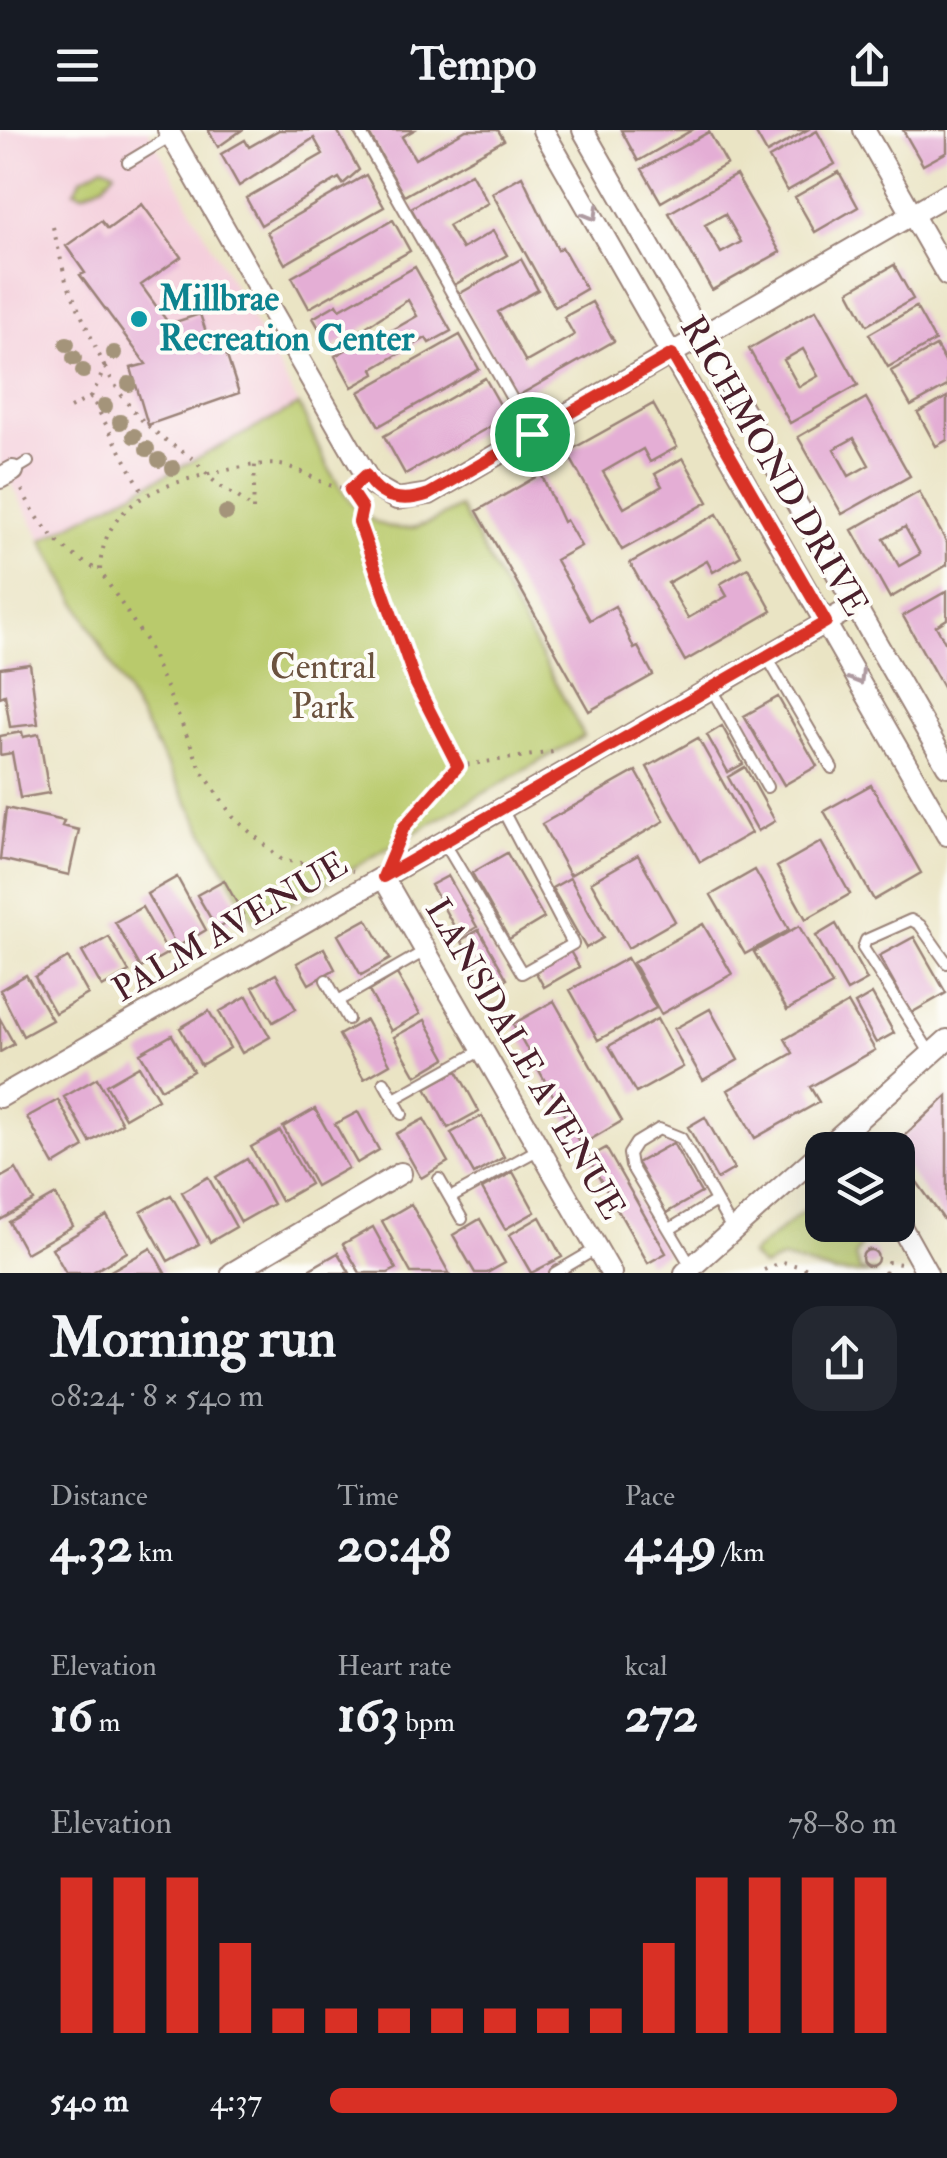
<!DOCTYPE html>
<meta charset="utf-8">
<style>
body{margin:0;font-family:"IM FELL Double Pica",serif;background:#242831;color:#f1f3f6;height:100vh;display:flex;flex-direction:column;font-size:38px;white-space:nowrap}
*{box-sizing:border-box;margin:0}
p{font-size:32px;color:#9ea1a6}
.icon{flex:none;width:55px;height:55px;fill:none;stroke:currentColor;stroke-width:2;stroke-linecap:round;stroke-linejoin:round}
.map{position:relative;height:1143px;overflow:hidden}
.side{display:flex;flex-direction:column;background:#171b24;flex:1}
.side>*{flex:none}
.buttons{position:absolute;left:805px;top:1002px;display:grid;gap:20px}
.buttons a{display:grid;place-items:center;width:110px;height:110px;border-radius:20px;background:#171b24;box-shadow:0 10px 40px #0002;font-size:50px}
.pin{position:absolute;display:grid;place-items:center;width:85px;height:85px;color:#fff;margin:-42px;border:5px solid #fff;border-radius:50%;box-shadow:0 2px 10px #0007}
.round{display:grid;place-items:center;flex:none;width:105px;height:105px;border-radius:30px;background:#242831}
.overview{display:flex;align-items:center;justify-content:space-between;height:170px;padding:0 50px}
h1{font-size:55px;font-weight:700;line-height:75px}
.metrics{display:grid;grid-template-columns:repeat(3,1fr);gap:15px;height:170px;padding:10px 50px}
.metrics div{display:grid;align-content:center}
.metrics b{font-size:50px;font-weight:700}
.metrics small{font-size:28px;font-weight:400}
.metrics p{font-size:28px}
.chart{height:280px;padding:20px 50px}
.chart p{display:flex;justify-content:space-between}
.chart svg{width:100%;height:180px;margin-top:10px;stroke:#d93025;stroke-width:6}
ul{padding:0 50px;list-style:none;font-size:32px}
li{display:grid;grid-template-columns:160px 120px 1fr;align-items:center;height:75px}
li i{height:25px;border-radius:12px;background:#d93025}
header{display:flex;justify-content:space-between;align-items:center;height:130px;padding:0 50px;background:#171b24;font-size:45px;font-weight:700}
.map>svg:first-child{display:block}
</style>
<header><svg class="icon" aria-label="menu" viewBox="0 0 24 24"><path d="M4 6h16M4 12h16M4 18h16"/></svg>Tempo<svg class="icon" aria-label="share" viewBox="0 0 24 24"><path d="M12 15V3M7 8l5-5 5 5M5 13v7h14v-7"/></svg></header>
<div class="map">
<svg width="947" height="1143" viewBox="0 0 947 1143">
<rect width="100%" height="100%" fill="#fdfcf7"/>
<filter id="ink" filterUnits="userSpaceOnUse"><feTurbulence type="fractalNoise" baseFrequency=".01" numOctaves="2"/><feDisplacementMap in="SourceGraphic" scale="20" xChannelSelector="R" yChannelSelector="G"/><feConvolveMatrix kernelMatrix="1 2 1 2 8 2 1 2 1" color-interpolation-filters="sRGB"/></filter>
<filter id="wash" filterUnits="userSpaceOnUse"><feTurbulence type="fractalNoise" baseFrequency=".0048" numOctaves="4" result="noise"/><feDisplacementMap in="SourceGraphic" scale="40" xChannelSelector="R" yChannelSelector="G"/><feGaussianBlur stdDeviation="2.25" result="paint"/><feColorMatrix in="noise" values="0 0 0 0 0 0 0 0 0 0 0 0 0 0 0 0 0 1.4 0 .05"/><feComposite in="paint" operator="in"/></filter>
<g filter="url(#wash)">
<rect width="100%" height="100%" fill="#eae4c4"/>
<path fill="#f4cfdc" d="M0 0H148L299 275 42 410 0 333Z"/>
<path fill="#b9ca6c" stroke="#82744c" stroke-width="2.5" d="M103 36 115 41 104 54 82 64 74 61 82 48Z
M299 275C322 320 346 405 410 398 427 396 445 384 460 377L584 606 255 794 42 410Z
M822 1066V1095H872L855 1127 860 1140 877 1143H835L783 1128 763 1137 750 1125Z"/>
<g id="blocks">
<path fill="#e4aed5" fill-rule="evenodd" d="M208 0H242L218 17Z
M279 0H337L359 40 343 54 339 48 261 95 246 68 323 24 314 8 239 56 221 24 245 10 249 17Z
M367 0H414L402 7 415 29 466 0H498L504 10 404 66Z
M621 0H692L638 31Z
M754 0H807L767 23Z
M903 0H947V22L923 35Z
M817 1 835 34 787 61 769 28Z
M709 2 727 34 661 72 642 39Z
M839 42 858 77 815 102 795 67Z
M471 43 488 73 448 96 462 119 493 101 507 125 454 155 411 78Z
M366 45 384 77 285 134 267 102Z
M736 45 780 122 712 160 669 83ZM725 84 741 112 721 123 705 95Z
M522 46 558 120 562 117 586 159 555 177 492 63Z
M142 74 181 127 141 155 169 194 200 184 209 211 221 208 239 263 148 295 131 238 146 234 80 145 85 143 66 116 101 91 108 99Z
M393 90 410 121 309 178 292 147Z
M521 129 538 160 498 182 526 232 574 205 564 187 592 172 614 211 516 267 459 164Z
M894 135 913 169 867 195 849 161Z
M415 137 451 201 429 213 426 208 373 239 375 244 352 257 335 226 360 212 363 217 417 186 408 170 331 219 313 188 337 174 340 179Z
M916 177 935 211 888 237 869 204Z
M816 180 858 255 790 293 749 219ZM803 219 818 246 799 257 784 230Z
M460 205 479 239 379 296 359 262Z
M936 216 947 235V256L911 276 891 241Z
M485 248 507 287 405 344 384 306Z
M947 267V310L936 316 918 283Z
M866 268 910 346 842 384 798 307ZM854 308 869 335 849 346 834 319Z
M653 274 677 317 650 332 643 319 603 342 624 378 662 356 655 344 683 328 708 372 622 420 567 322Z
M541 344 563 392 566 390 581 416 556 430 590 490 615 476 634 519 638 517 653 545 589 581 477 381Z
M919 362 947 413V435L890 468 852 400ZM905 397 920 424 899 436 884 409Z
M717 384 741 426 713 442 707 431 668 453 688 488 727 466 720 454 748 438 772 481 685 531 630 433Z
M947 461V489L936 496 947 516 944 559 903 486Z
M30 534 38 594 10 597 5 565 0 567V538Z
M778 567 817 636 784 655 744 586Z
M722 596 743 634 728 642 707 605Z
M22 602 23 607 39 604 49 663 20 668 12 623 0 625V606Z
M698 608 751 703 700 732 647 637Z
M745 637 775 691 758 701 728 647Z
M636 641 664 691 570 745 542 694Z
M871 655 921 743 874 770 824 681Z
M6 678 64 691 62 696 79 700 69 745 0 729Z
M821 712 850 764 806 789 777 737Z
M507 723 544 788 509 809 472 743Z
M638 725 675 791 628 818 591 752Z
M755 740 789 800 745 824 711 765Z
M448 746 477 797 460 807 431 755Z
M177 747 206 800 177 817 147 764Z
M570 748 603 808 586 818 552 758Z
M224 750 243 784 217 799 197 765Z
M142 777 168 823 141 838 115 792Z
M367 789 390 829 361 845 338 805Z
M703 794 732 844 661 884 633 833Z
M836 794 867 850 847 861 816 806Z
M799 796 832 855 787 880 754 822Z
M479 800 507 849 489 859 461 810Z
M109 807 129 842 102 857 82 822Z
M914 807 946 863 911 883 879 826Z
M324 818 335 839 309 854 297 833Z
M570 821 579 837 544 857 535 841Z
M68 828 88 864 55 883 35 847Z
M627 828 656 878 598 910 570 860Z
M276 844 296 879 273 892 253 857Z
M397 844 420 884 391 901 369 861Z
M26 845 52 890 23 906 0 860Z
M872 864 894 903 876 913 855 874Z
M247 866 270 907 242 923 219 882Z
M554 871 622 991 581 1015 513 894Z
M848 873 875 920 810 957 819 972 755 1008 728 960 793 923 785 909Z
M710 879 738 930 703 950 674 899Z
M209 881 230 918 201 935 180 898Z
M0 889 14 914 0 922Z
M657 889 683 937 636 963 609 916Z
M366 890 390 934 364 949 339 905Z
M425 890 446 928 416 946 394 907Z
M172 905 193 941 161 959 140 923Z
M139 936 158 969 125 988 106 955Z
M457 941 479 981 448 998 426 958Z
M97 948 122 993 90 1012 64 967Z
M947 966V1094L892 1017Z
M58 970 84 1017 54 1035 27 987Z
M315 979 348 1038 316 1056 283 997Z
M358 982 379 1020 357 1033 335 994Z
M482 986 504 1027 474 1044 451 1003Z
M705 987 734 1039 717 1049 688 997Z
M424 989 448 1032 421 1048 396 1004Z
M280 1001 310 1054 281 1071 251 1017Z
M673 1013 701 1063 666 1083 637 1033Z
M606 1018 666 1123 648 1133 588 1028Z
M247 1029 273 1074 241 1092 216 1047Z
M16 1039 34 1071 0 1090V1048Z
M513 1042 535 1082 505 1099 482 1059Z
M208 1047 236 1097 210 1112 182 1062Z
M56 1065 73 1096 26 1123 9 1092Z
M171 1065 199 1114 168 1131 141 1082Z
M411 1074 449 1143H411L382 1091Z
M107 1086 127 1122 91 1143H66L52 1118Z
M540 1087 562 1127 531 1143 509 1105Z
M480 1089 505 1133 487 1143H475L453 1105Z
M373 1097 396 1139 388 1143H360L343 1114Z
M151 1118 165 1143H107Z
M862 1128a8 8 0 1 1 16 0a8 8 0 1 1-16 0Z
M338 1123 350 1143H303Z"/>
</g>
</g>
<g filter="url(#ink)">
<use href="#blocks" fill-opacity="0" stroke="#9a8278" stroke-width="2.5"/>
<g fill="none" stroke-linecap="round" stroke-linejoin="round">
<g stroke="#9a8278" stroke-width="14">
<path id="lane" d="M359 0 532 304
M128 32 171 6
M13 341 28 332
M767 527 832 638
M712 559 767 657
M444 712 522 843 573 814 502 679
M326 850 348 889
M338 871 425 821
M931 924 863 818 866 810 911 790 920 795 947 833
M384 952 402 984
M394 969 482 920
M439 1049 462 1089
M450 1068 539 1019
M670 1099 716 1071
M691 1136 631 1036 629 1024 636 1013 659 999 681 1008 732 1099
M555 1143 596 1119"/>
</g>
<g stroke="#9a8278" stroke-width="24">
<path id="street" d="M168 0 371 354 397 369 429 364 947 64
M543 0 947 705
M583 0 947 636
M864 0 947 145
M0 348 13 341
M383 747 611 1143
M0 967 856 475
M824 1020 947 910
M898 1091 927 1143
M232 1143 401 1043
M685 1143 822 1021"/>
</g>
<path stroke="#9a8278" stroke-width="4" stroke-dasharray="2.5 8" stroke-linecap="butt" d="M53 97 66 151 105 238
M91 267 105 238C129 281 146 298 186 324 198 331 205 344 215 352 228 363 238 364 253 380
M70 278 91 267 144 364
M352 358C325 361 305 338 280 335 260 332 238 338 218 342 160 354 102 373 100 441L146 511 202 641 233 687 282 730 353 741
M22 360C40 397 63 423 100 441
M356 369 362 378 359 393 416 554 458 636
M253 380 255 335
M392 719 436 657 458 636 560 621
M868 1121 870 1104 877 1095
M764 1140 783 1132 823 1143
M885 1143 888 1132 901 1134"/>
<use href="#lane" stroke="#fff" stroke-width="10"/>
<use href="#street" stroke="#fff" stroke-width="20"/>
</g>
<g fill="#a4947a">
<circle cx="67" cy="214" r="8"/>
<circle cx="114" cy="223" r="8"/>
<circle cx="74" cy="228" r="8"/>
<circle cx="83" cy="241" r="8"/>
<circle cx="129" cy="254" r="8"/>
<circle cx="105" cy="276" r="8"/>
<circle cx="120" cy="292" r="8"/>
<circle cx="134" cy="306" r="8"/>
<circle cx="147" cy="319" r="8"/>
<circle cx="159" cy="330" r="8"/>
<circle cx="173" cy="338" r="8"/>
<circle cx="226" cy="383" r="8"/>
</g>
<defs><path id="oneway-chevron" d="M-2-3.5L2.5 0L-2 3.5" fill="none" stroke-width="1.6" stroke-linecap="round" stroke-linejoin="round" transform="scale(2.5)"/></defs>
<g stroke="#ae9aa0">
<use href="#oneway-chevron" transform="translate(592 84) rotate(60)"/>
<use href="#oneway-chevron" transform="translate(858 548) rotate(60)"/>
</g>
</g>
<g fill="none" stroke-linecap="round" stroke-linejoin="round" filter="url(#ink)">
<g stroke="#fff" stroke-width="20">
<path id="route" d="M672 224 826 492 383 747 404 697 458 636 416 554 359 392 362 378 350 360 366 345C380 370 404 373 429 364Z"/>
</g>
<use href="#route" stroke="#d93025" stroke-width="12"/>
</g>
<circle fill="#0f9aa8" stroke="#fdfcf7" stroke-width="4" cx="139" cy="189" r="10"/>
<g text-anchor="middle" dominant-baseline="central" stroke-width="8" stroke-linejoin="round" paint-order="stroke">
<g font-size="35" font-weight="bold" fill="#0d838f" stroke="#fdfcf7" text-anchor="start">
<text x="159" y="169">Millbrae<tspan x="159" dy="40">Recreation Center</tspan></text>
</g>
<g font-size="35" fill="#4a1f2b" stroke="#fdfcf7">
<text transform="translate(774 336) rotate(60)">RICHMOND DRIVE</text>
<text transform="translate(230 797) rotate(-30)">PALM AVENUE</text>
<text transform="translate(525 929) rotate(60)">LANSDALE AVENUE</text>
</g>
<g font-size="35" fill="#6b523e" stroke="#fdfcf7">
<text x="323" y="537">Central<tspan x="323" dy="40">Park</tspan></text>
</g>
</g>
</svg>
<div class="buttons">
<a><svg class="icon" aria-label="layers" viewBox="0 0 24 24"><path d="M12 4l9 5-9 5-9-5zM3 14l9 5 9-5"/></svg></a>
</div>
<div class="pin" style="left:532px;top:304px;background:#1e9e55"><svg class="icon" aria-label="arrive" viewBox="0 0 24 24"><path d="M6 21V4h12l-3 4 3 4H6"/></svg></div>
</div>
<section class="side">
<div class="overview"><div><h1>Morning run</h1><p>08:24 · 8 × 540 m</p></div><a class="round"><svg class="icon" aria-label="share" viewBox="0 0 24 24"><path d="M12 15V3M7 8l5-5 5 5M5 13v7h14v-7"/></svg></a></div>
<div class="metrics">
<div><p>Distance</p><b>4.32<small> km</small></b></div>
<div><p>Time</p><b>20:48</b></div>
<div><p>Pace</p><b>4:49<small> /km</small></b></div>
</div>
<div class="metrics">
<div><p>Elevation</p><b>16<small> m</small></b></div>
<div><p>Heart rate</p><b>163<small> bpm</small></b></div>
<div><p>kcal</p><b>272</b></div>
</div>
<div class="chart"><p><span>Elevation</span>78–80 m</p>
<svg viewBox="0 0 160 44" preserveAspectRatio="none"><path d="M5 44V6M15 44V6M25 44V6M35 44V22M45 44V38M55 44V38M65 44V38M75 44V38M85 44V38M95 44V38M105 44V38M115 44V22M125 44V6M135 44V6M145 44V6M155 44V6"/></svg>
</div>
<ul>
<li><b>540 m</b>4:37<i style="width:100%"></i></li>
</ul>
</section>
